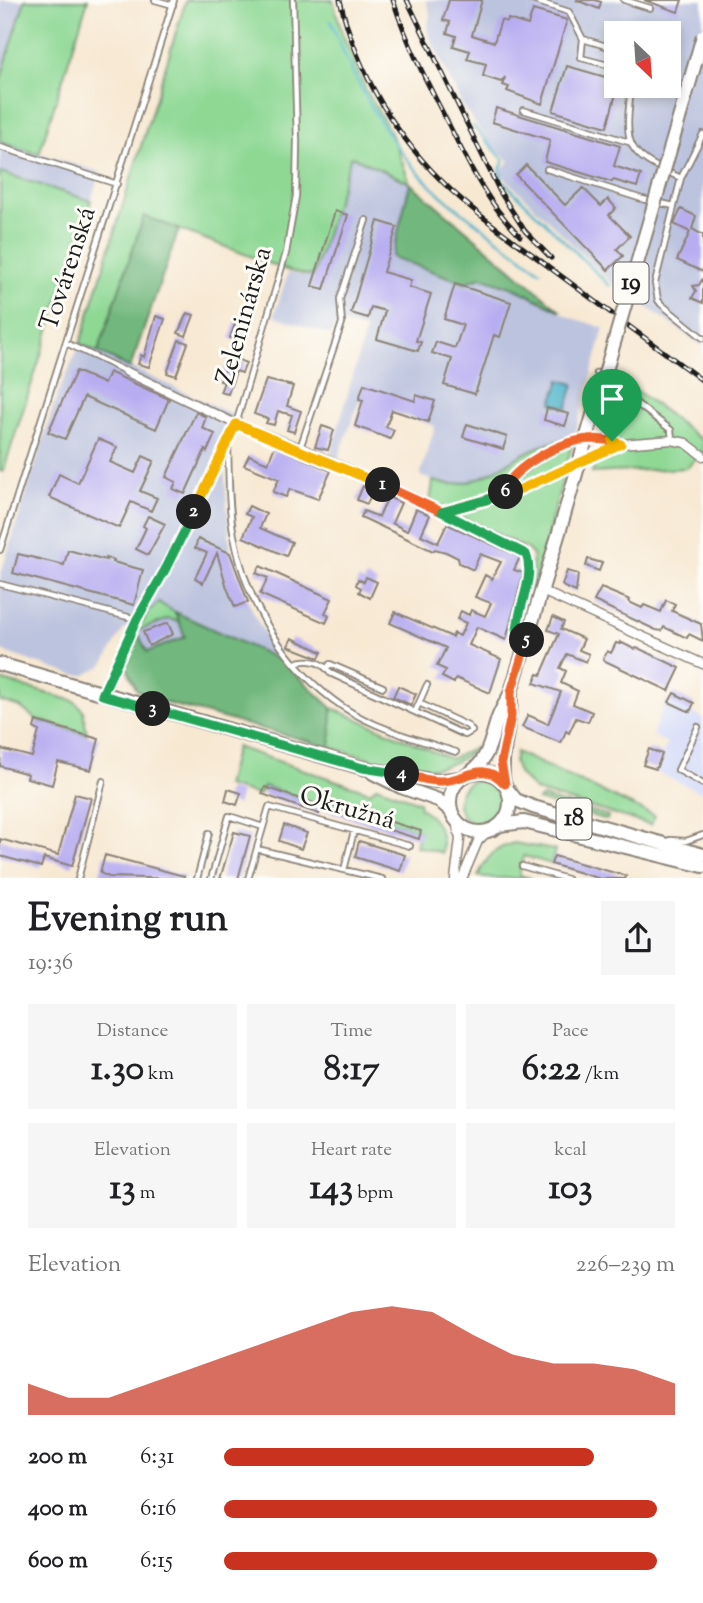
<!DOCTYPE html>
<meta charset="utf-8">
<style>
body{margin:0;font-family:"Sorts Mill Goudy",serif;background:#f6f6f6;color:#202124;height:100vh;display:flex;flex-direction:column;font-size:26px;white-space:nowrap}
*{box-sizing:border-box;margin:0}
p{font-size:23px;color:#757577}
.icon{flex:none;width:38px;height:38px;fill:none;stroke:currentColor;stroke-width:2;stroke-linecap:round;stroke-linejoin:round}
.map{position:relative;height:878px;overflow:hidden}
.details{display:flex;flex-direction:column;background:#fff;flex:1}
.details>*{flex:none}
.needle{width:46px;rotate:155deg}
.buttons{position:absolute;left:604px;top:21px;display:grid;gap:14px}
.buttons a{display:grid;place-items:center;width:77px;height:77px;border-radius:0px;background:#fff;box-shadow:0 4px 10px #0003;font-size:35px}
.pin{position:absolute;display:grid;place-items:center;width:60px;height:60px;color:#fff;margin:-72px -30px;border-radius:50% 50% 50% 0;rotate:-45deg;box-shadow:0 0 7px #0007}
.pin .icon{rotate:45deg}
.km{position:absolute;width:35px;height:35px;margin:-18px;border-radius:50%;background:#222;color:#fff;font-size:19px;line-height:35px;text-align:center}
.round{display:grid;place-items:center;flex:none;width:74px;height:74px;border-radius:0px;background:#f6f6f6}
.headline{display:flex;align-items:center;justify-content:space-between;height:119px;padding:0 28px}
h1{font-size:38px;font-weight:700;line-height:52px}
.stats{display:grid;grid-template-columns:repeat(3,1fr);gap:10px;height:119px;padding:7px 28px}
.stats div{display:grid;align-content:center;border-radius:0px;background:#f6f6f6;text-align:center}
.stats b{font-size:35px;font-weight:700}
.stats small{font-size:19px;font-weight:400}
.stats p{font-size:19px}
.chart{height:196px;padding:14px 28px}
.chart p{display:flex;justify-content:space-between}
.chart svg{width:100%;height:126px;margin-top:7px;fill:#c8321e;opacity:.7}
ul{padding:0 28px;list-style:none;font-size:23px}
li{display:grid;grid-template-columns:112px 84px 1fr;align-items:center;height:52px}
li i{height:18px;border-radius:9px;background:#c8321e}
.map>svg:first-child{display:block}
</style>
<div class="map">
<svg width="703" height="879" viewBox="0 0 703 879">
<rect width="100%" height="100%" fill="#fdfcf7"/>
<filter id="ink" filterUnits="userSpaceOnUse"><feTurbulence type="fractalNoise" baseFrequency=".0143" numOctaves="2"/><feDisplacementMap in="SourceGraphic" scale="14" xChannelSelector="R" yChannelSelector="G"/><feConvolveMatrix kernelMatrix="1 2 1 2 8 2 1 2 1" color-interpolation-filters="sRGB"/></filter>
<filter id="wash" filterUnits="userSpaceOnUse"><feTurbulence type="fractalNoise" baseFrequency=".00686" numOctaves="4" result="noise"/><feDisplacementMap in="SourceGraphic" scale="28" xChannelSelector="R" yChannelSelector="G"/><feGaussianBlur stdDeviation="1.57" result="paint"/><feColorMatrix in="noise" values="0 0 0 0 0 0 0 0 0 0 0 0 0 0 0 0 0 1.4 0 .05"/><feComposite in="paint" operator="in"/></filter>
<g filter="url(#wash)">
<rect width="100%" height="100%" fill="#f7e8d2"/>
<path fill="#d2d9f9" d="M666 701 703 718V793L656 772 667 743 652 735Z"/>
<path fill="#bcc3de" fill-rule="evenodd" d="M0 0H25L0 81Z
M426 0H703V346L612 283 499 172 510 161 492 146 463 107 427 31 430 14ZM616 33H668V86H616Z
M0 142 100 172 91 201 0 171Z
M351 156 410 182 392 258 465 283 481 277 514 288 570 317 604 328 574 438 540 446 465 485H444L420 476 435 426 359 401 338 459 330 456 366 329 336 322 331 335 274 316 288 273 312 277Z
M80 344 227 412 235 413 224 463 230 549 240 584 259 624 282 661 159 603 123 630 103 665 86 675H75L54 669 7 653 0 649V576L57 396Z
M172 618 179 622 185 637 147 652 137 631Z"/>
<path fill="#8ed894" stroke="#557a58" stroke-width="2" d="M25 0H88L39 154 0 142V81Z
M186 0H333L342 33 366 90 391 133 410 183 351 156 313 276 289 271 144 216 98 352 80 344Z
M0 172 91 201 3 472 0 471Z
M619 377 703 441V451L687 468 592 473Z
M574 438 522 629 520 628 532 574 533 555 526 548 430 502 433 481C476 495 503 459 541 446 551 442 563 440 574 438Z
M159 603 175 612 179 622 169 619 137 631 150 610Z
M0 680 74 701 83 710 87 734 37 720 20 707 0 701Z
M332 708 451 759 474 748C467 760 440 769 426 768L425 774 330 747Z
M236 747 370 792 377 786 419 802 420 808C437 819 444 834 442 853L416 846 420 831 319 800 317 804 264 786 258 795 226 786Z
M516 752 655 816 651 825 536 791 518 773 514 762Z
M458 802a22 22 0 1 1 44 0a22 22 0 1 1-44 0Z
M542 797 608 816 607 820 538 800Z
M514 843 555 850 551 864 524 856 519 875 531 878H485L478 876C486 858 494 848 514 843Z"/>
<path fill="#72b87e" stroke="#476a4d" stroke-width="2" d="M410 183 561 311 514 288 481 277 465 283 392 257Z
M144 216 179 229 130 368 98 352Z
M175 612 282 661 332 708 330 747 152 699 136 689 126 666 137 631 147 652 185 637Z"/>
<path fill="#4cb2cb" stroke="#346774" stroke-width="2" d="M560 380 574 384 567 408 552 403Z"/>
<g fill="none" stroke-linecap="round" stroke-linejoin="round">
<path stroke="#4cb2cb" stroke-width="2.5" d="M331 21C356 89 401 169 461 211
M473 126 504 160 500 170 502 180 610 286
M462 212 540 271"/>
</g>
<g id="blocks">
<path fill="#b8adf1" d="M449 0H482L472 35 494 42 501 20 507 22 508 19 528 25 533 10 567 20 542 104 507 91 509 87 503 85 505 77 501 82 483 76 486 64 467 59 470 51 453 46 456 36 447 33 450 22 443 20Z
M576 0H595L601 2 599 9Z
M644 0H682L678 12Z
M567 66 616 80V86H618L607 127 553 111Z
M636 86H659L657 95 636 89Z
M496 108 620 146 614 166 641 175 637 187 613 180 612 182 545 162 550 140 492 122Z
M526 165 565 205 583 188 601 206 608 199 616 208 609 215 630 236 617 249 623 256 608 270 516 175Z
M681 209 696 216 692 229 703 235V272L677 260 690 232 674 224Z
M335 211 348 215 324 289 312 286Z
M378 221 397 227 383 272 411 280 409 287 431 294 416 341 421 342 418 351 377 339 385 311 371 307 368 318 351 313Z
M703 278V303L692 298 696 291 693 286 699 285Z
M455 284 511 302 500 337 494 335 475 394 444 385 452 359 432 353 436 342 455 348 463 325 444 319Z
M187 313 194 315 186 336 178 333Z
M156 316 165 319 149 367 138 364 141 355 144 357Z
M236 321 250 326 243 343 230 338Z
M179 340 188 343 176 376 167 373Z
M230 356 246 363 242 373 236 371 228 394 220 392 224 382 220 381Z
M76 371 104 384 109 372 169 399 156 429 84 397 65 439 48 432Z
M266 380 293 386 287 406 301 411 294 432 287 430 292 415 278 411 274 425 266 423 268 419 254 414Z
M364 384 415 401 416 395 435 401 428 422 392 410 386 427 394 430 390 439 355 426 363 400 359 399Z
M547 408 569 414 565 426 544 420Z
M196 412 206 417 202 428 215 434 207 452 205 450 185 494 173 489 176 482 166 477Z
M467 424 507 437 503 449 463 437Z
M322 426 334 430 328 450 315 447Z
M98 439 117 447 110 462 135 473 143 456 154 461 140 491 157 498 151 511 131 502 119 528 49 497 59 474 78 483Z
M275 446 331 471 318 499 290 489 286 497 273 492 279 479 244 465 249 455 268 463Z
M363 486 373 490 367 504 357 500Z
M388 497 401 503 392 523 407 531 416 509 430 515 421 535 438 543 447 524 520 557 514 570 523 573 522 578 506 640 477 627 469 645 501 659 490 693 456 678 454 683 442 677 446 670 437 666 446 648 390 623 395 612 452 637 454 633 460 636 466 623 457 619 461 611 469 615 471 610 485 616 491 603 475 597 485 575 492 579 501 562 480 554 473 570 459 563 458 558 446 552 435 549 433 551 361 517 364 511 379 517Z
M249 506 266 514 260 528 292 542 286 556 243 537 252 517 245 514Z
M148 516 165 524 148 555 136 549 146 528 143 526Z
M198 539 230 553 248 602 235 607 227 588 217 553 203 583 195 578 207 553 195 548Z
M68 550 106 560V558L114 560 113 562 143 570 134 605 13 573 18 554 64 565Z
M588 559 602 563 599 571 586 566Z
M260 566 332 599 325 613 329 616 326 623 260 594 268 578 256 573Z
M567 571 578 574 576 592 564 587 562 585Z
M366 577 377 582 370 598 359 592 361 588 356 585 358 579 364 582Z
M601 588 630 600 629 602 642 608 644 605 661 612 666 600 675 604 672 611 701 624 703 641 689 634 687 638 664 627 662 631 656 630 594 601Z
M553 617 564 622 561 629 584 639 579 650 589 654 586 662 567 654 560 668 566 671 561 683 578 691 573 704 592 712 588 722 576 718 569 733 566 731 561 743 522 727 528 715 548 724 561 692 534 683 538 674 541 675 559 634 548 630Z
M168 623 173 634 149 646 143 632Z
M292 638 322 652 319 658 288 646Z
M620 642 634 649 638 648 680 668 669 691 603 660 607 651 611 653 616 643 620 644Z
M398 686 416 694 411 705 393 697Z
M674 693 694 703 690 712 669 702Z
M36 721 99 739 91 770 58 762 52 785 27 778 28 774 0 766 1 749 32 757 39 731 34 728Z
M649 749 662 754 656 769 643 765Z
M265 787 318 805 319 800 421 831 419 839 321 809 319 814 262 794Z
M228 789 241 793 237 805 225 801Z
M75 794 91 798 72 866 44 858 41 867 0 856V839L58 855Z
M284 825 307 833 301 849 279 841Z
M234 832 250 836 238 879H220Z
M359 841 405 855 400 871 355 857Z
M105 855 184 876V879L109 877 100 873Z
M554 856 626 876 625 879H601L551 864Z"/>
</g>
</g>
<g filter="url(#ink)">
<use href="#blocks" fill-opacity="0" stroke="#8a8277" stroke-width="2"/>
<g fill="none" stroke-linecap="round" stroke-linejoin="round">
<g stroke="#8a8277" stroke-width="8">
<path id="lane" d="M155 0 173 5
M532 0 569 12 583 39 616 49
M624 0 650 8
M583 39 581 58 616 67
M631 86C625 146 623 153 681 178
M523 110 629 142
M703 134 681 178 655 283 658 300 661 304 703 338
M0 147 117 184
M547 169 642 199 674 206
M66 343 127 372
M597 373 671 430 672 439
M236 424 286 253 296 196 297 141 293 0
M228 445C229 475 228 506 234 536 246 603 285 668 343 707 376 729 419 740 456 752
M300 448 342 323 340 299 366 220
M0 550 174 0
M0 584 136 619
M295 663C307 658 322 661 330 673L465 735 472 731 468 726 419 703
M327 668 330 664 383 687
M415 712 427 685
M698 727 678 770 703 784
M670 840 686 841 703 835
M257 849 382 879
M522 866 567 879
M344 870 354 831
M78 879 103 781
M197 879 209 833
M211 879 229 816 263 827
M248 879 269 807 410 846"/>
</g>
<g stroke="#8a8277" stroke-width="11">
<path id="street" d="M127 372 236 424 300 448 419 501 524 551C540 569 516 612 517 635L527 638
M503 492C507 480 515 476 525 468 552 447 586 431 621 444
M442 512 486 500 503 492H514L621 444 672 440 686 443 703 456
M542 591 703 664
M102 695 137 619 165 570 236 424
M455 879 460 839 456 821
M462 879 478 841 488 831"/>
</g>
<g stroke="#8a8277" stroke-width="16">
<path id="primary" d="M0 664 363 768 436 781 461 778
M450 802a30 30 0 1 1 60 0a30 30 0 1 1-60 0Z
M471 772C489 759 491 738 498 718 501 709 507 701 511 692L560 529
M373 773 401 787 438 800 451 811
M504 784C499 754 511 727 511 696
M508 790 516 800 533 807 703 855
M499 825 524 822 703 866"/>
</g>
<use href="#lane" stroke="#fff" stroke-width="4.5"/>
<use href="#street" stroke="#fff" stroke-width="8"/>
<use href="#primary" stroke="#fff" stroke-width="12"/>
<g stroke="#1c1c1c" stroke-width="5">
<path id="rail" d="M340 0C357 73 397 140 452 191 483 220 519 244 553 270 603 307 653 344 703 381
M393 0C407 43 427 83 448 123 468 163 487 203 520 236
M407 0 500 192 525 231 551 258"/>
</g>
<use href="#rail" stroke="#fdfcf7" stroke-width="2.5" stroke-dasharray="8" stroke-linecap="butt"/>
<g stroke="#8a8277" stroke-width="16" stroke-linecap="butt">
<path id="primary-bridge" d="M560 529 703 36"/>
</g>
<use href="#primary-bridge" stroke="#fff" stroke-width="12"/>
</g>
</g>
<g fill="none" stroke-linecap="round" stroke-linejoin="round" filter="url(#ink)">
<g stroke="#fff" stroke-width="14">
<path id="split-1" d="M383 485 442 512 486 500 503 492C513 466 563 440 590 439 597 439 605 440 612 441"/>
</g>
<g stroke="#fff" stroke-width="14">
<path id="split-2" d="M194 512 236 424 383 485"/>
</g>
<g stroke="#fff" stroke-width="14">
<path id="split-3" d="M153 709 102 695 137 619 165 570 194 512"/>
</g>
<g stroke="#fff" stroke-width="14">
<path id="split-4" d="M153 709 363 768 402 774"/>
</g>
<g stroke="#fff" stroke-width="14">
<path id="split-5" d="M402 774C415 776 428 782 442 781 467 780 483 759 505 784L501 762 511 716V692L527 640"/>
</g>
<g stroke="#fff" stroke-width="14">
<path id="split-6" d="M506 492 486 500 442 512 526 554C536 580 516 608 517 635L527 638V640"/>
</g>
<g stroke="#fff" stroke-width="14">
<path id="split-7" d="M506 492H514L621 444 612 441"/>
</g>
<use href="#split-1" stroke="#f0652b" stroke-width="9"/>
<use href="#split-2" stroke="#f5b400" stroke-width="9"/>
<use href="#split-3" stroke="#22a559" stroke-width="9"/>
<use href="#split-4" stroke="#22a559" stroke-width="9"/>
<use href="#split-5" stroke="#f0652b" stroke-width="9"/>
<use href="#split-6" stroke="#22a559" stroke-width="9"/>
<use href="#split-7" stroke="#f5b400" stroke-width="9"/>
</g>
<g text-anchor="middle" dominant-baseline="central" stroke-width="6" stroke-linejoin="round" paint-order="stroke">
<g fill="#fdfcf7" stroke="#605f5e" stroke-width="2">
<rect x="613.5" y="262.5" width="35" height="41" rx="5"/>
<rect x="556.5" y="798.5" width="35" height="41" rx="5"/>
</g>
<g font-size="24" font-weight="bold" fill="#1c1c1c">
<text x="631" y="283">19</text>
<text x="574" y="819">18</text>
</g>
<g font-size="26" fill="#1c1c1c" stroke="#fdfcf7">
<text transform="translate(69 269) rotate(-72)">Továrenská</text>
<text transform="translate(245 316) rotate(-74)">Zeleninárska</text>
<text transform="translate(347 809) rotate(16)">Okružná</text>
</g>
</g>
</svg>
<div class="buttons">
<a><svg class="needle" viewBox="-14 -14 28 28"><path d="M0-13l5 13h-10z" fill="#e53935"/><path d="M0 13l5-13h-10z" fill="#757577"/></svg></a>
</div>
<div class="pin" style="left:612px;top:441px;background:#1e9e55"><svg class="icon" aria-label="arrive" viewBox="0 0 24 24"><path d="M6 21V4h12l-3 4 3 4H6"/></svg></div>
<b class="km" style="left:383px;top:485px">1</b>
<b class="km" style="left:194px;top:512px">2</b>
<b class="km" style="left:153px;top:709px">3</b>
<b class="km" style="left:402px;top:774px">4</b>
<b class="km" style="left:527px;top:640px">5</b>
<b class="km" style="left:506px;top:492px">6</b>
</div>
<section class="details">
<div class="headline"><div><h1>Evening run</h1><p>19:36</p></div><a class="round"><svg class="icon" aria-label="share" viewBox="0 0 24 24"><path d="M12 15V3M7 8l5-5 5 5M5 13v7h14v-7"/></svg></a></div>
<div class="stats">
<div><p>Distance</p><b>1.30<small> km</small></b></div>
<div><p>Time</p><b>8:17</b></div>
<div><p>Pace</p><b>6:22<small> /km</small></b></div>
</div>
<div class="stats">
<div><p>Elevation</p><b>13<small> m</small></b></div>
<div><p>Heart rate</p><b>143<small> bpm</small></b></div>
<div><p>kcal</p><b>103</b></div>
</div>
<div class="chart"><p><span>Elevation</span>226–239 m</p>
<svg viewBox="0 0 160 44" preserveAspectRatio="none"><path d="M0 44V33L10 38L20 38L30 33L40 28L50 23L60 18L70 13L80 8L90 6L100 8L110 16L120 23L130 26L140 26L150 28L160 33V44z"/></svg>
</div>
<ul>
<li><b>200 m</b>6:31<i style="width:82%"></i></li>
<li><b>400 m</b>6:16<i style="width:96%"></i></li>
<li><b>600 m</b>6:15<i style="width:96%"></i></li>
</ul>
</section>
